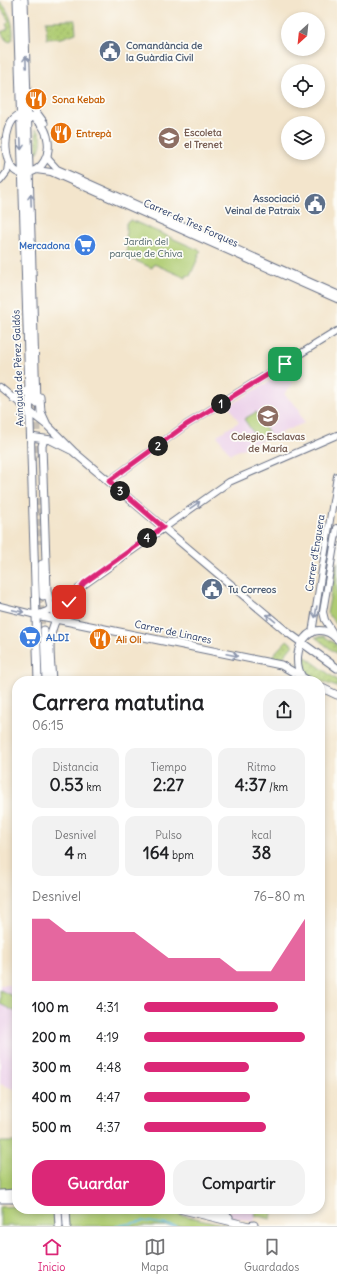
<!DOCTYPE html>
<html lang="es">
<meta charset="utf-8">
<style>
body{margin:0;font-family:Delius,sans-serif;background:#f2f2f2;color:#202124;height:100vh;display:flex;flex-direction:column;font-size:15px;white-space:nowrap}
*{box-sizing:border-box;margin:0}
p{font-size:13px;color:#757577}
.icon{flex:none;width:22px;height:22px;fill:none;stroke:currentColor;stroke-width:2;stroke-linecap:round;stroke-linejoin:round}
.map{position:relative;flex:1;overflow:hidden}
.sheet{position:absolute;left:12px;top:676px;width:313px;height:538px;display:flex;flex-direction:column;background:#fff;border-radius:16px;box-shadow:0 2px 6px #0003}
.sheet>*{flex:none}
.needle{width:26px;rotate:207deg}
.tools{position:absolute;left:281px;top:12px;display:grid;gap:8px}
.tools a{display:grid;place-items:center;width:44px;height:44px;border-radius:50%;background:#fff;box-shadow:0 2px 6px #0003;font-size:20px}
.pin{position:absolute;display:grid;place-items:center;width:34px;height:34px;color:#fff;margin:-17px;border-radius:8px;box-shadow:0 2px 6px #0006}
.km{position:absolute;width:20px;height:20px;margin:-10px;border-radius:50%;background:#222;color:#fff;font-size:11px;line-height:20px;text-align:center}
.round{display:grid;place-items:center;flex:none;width:42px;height:42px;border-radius:16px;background:#f2f2f2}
.summary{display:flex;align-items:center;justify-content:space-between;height:68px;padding:0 20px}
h1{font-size:22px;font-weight:700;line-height:30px}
.metrics{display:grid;grid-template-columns:repeat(3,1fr);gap:6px;height:68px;padding:4px 20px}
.metrics div{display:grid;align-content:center;border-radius:10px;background:#f2f2f2;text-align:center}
.metrics b{font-size:17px;font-weight:700}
.metrics small{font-size:11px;font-weight:400}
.metrics p{font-size:11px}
.chart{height:112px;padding:8px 20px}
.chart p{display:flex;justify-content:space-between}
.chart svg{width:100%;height:72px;margin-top:4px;fill:#db2777;opacity:.7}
.primary-button{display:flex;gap:8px;margin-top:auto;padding:8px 20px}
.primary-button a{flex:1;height:46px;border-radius:16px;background:#db2777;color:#fff;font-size:16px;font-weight:700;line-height:46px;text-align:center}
.primary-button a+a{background:#f2f2f2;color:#202124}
ul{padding:0 20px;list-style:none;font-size:13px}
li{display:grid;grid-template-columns:64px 48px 1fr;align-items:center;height:30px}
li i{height:10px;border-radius:5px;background:#db2777}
.tab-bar{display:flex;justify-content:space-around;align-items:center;height:56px;border-top:1px solid #e0e0e0;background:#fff;font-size:11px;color:#757577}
.tab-bar a{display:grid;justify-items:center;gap:2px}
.tab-bar .current{color:#db2777}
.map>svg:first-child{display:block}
</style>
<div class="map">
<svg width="337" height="1226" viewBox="0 0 337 1226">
<defs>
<pattern id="grass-dots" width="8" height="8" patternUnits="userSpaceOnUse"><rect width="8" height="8" fill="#afcc72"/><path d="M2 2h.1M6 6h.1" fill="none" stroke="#8ea661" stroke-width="1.8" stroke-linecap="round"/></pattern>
</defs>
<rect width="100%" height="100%" fill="#fdfcf7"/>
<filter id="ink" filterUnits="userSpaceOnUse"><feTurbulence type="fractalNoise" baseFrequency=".025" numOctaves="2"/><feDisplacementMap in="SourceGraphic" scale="8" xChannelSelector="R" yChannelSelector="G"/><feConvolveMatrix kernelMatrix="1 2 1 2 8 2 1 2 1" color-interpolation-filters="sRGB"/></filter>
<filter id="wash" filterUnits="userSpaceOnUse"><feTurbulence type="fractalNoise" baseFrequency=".012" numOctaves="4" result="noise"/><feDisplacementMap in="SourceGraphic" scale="16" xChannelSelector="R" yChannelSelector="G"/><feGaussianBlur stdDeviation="0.9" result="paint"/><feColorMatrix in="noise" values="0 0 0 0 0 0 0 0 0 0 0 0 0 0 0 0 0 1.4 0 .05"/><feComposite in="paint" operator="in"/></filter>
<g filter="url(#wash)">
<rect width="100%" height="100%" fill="#f3e5cc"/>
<path fill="#ecd1ea" d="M278 376 285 377 293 384 284 394 300 410 299 412 304 423 230 454 217 435 239 422 229 406Z
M0 985H17V1090L0 1084Z
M230 1209H273L271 1219 256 1215 254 1222 229 1216Z"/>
<path fill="url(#grass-dots)" stroke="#657e68" d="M0 2C9 8 18 35 10 42L6 40 1 32 8 29 6 24 9 21 0 7Z
M75 20 76 33 62 38 47 39 46 21Z
M36 129C44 133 42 147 37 154Z
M324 636 337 645V654L315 637Z
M287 640 293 645 280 661 271 657Z
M302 654 337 680V687C324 683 306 676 300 663Z"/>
<path fill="#afcc72" stroke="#657e68" d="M131 220 201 251 197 255 199 256 190 276 187 275 186 278 154 264 152 268 127 257 126 223Z
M256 412 269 433 258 440 244 419Z
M337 562V625L327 613Z
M0 990 17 998 16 1012 0 1004Z
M0 1142H17V1189L0 1190Z
M17 1206V1209H156L230 1226H0V1207Z
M256 1209H273L271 1219 254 1215Z"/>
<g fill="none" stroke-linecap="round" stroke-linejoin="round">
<path stroke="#70c0eb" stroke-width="1.5" d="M116 1226 143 1221 176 1226"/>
</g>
</g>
<g filter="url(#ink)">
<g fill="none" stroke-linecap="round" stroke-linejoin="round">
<path stroke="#c8c1b6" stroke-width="7" stroke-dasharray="7 3.5" stroke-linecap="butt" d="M36 403 38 457
M37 498 39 544
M40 596 42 630"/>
<g stroke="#676f84" stroke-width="8">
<path id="secondary" d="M47 153 48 159 57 169 337 294
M36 170 51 172 337 299
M0 181 7 172 8 165
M0 387 30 412
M109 481 186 425 337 331
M0 606 36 615 47 611 229 482 337 435
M57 618 77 592
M312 633 337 476
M335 636 325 620 323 612 337 528"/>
</g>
<g stroke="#676f84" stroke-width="9">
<path id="primary" d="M17 0 38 681
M24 0 36 403
M28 101 44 123
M20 115C53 114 59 166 28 173 0 180 0 120 20 115Z
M40 397 41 412 47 425
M13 398 22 394 29 388
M30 412 48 426 74 452 287 632 337 668
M31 437 51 440 71 450
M44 439 42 446 47 591 51 608 57 618
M42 564 43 596
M36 615 281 665 309 681
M44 630 46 681
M302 677C287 650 312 614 337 639
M52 681C51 660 46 637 57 618
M320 687 337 695
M0 1194 17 1193
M0 1199H17
M58 1209 59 1226
M66 1209 67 1226
M179 1209 249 1226 254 1225
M206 1209 229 1217"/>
</g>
<use href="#secondary" stroke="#fff" stroke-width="6"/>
<use href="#primary" stroke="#fff" stroke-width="7"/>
</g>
<defs><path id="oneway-shaft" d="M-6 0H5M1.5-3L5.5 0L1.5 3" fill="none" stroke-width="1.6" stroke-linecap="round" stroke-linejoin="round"/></defs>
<g stroke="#8d97ae">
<use href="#oneway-shaft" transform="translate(26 62) rotate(-92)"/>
<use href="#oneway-shaft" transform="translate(21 144) rotate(88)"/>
<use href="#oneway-shaft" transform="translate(31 200) rotate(-92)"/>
<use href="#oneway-shaft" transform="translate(195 505) rotate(-35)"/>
<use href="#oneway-shaft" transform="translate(18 611) rotate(12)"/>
<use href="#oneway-shaft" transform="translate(316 612) rotate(98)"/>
<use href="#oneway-shaft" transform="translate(271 618) rotate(-140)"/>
<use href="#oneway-shaft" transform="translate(232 655) rotate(12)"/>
</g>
</g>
<g fill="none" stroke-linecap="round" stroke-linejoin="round" filter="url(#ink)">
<g stroke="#fff" stroke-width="8">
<path id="route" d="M69 602 84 583 163 527 109 481 186 425 285 364"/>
</g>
<use href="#route" stroke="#db2777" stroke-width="5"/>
</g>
<defs>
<g id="civic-disc" transform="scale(1.15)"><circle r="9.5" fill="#5c6f8a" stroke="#fdfcf7"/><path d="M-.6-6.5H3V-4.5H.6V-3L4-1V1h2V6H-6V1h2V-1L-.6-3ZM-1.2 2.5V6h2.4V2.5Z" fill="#fff"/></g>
<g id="restaurant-disc" transform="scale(1.15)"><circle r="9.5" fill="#e8710a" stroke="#fdfcf7"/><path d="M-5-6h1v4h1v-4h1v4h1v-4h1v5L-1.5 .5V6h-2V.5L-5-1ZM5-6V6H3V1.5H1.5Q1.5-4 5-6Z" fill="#fff"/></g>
<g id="school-disc" transform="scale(1.15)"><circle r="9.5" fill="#8d6e63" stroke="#fdfcf7"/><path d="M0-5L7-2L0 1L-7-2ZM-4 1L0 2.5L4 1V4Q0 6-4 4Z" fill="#fff"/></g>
<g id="supermarket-disc" transform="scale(1.15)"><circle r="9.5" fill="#3f7fe0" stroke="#fdfcf7"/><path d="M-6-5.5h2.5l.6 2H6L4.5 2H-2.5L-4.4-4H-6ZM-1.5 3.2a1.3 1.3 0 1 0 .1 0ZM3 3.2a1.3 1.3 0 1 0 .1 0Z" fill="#fff"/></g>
</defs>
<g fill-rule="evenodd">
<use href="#civic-disc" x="110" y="51"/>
<use href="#restaurant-disc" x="36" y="99"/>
<use href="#restaurant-disc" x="61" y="133"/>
<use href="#school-disc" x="169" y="138"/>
<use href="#civic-disc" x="315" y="204"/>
<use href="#supermarket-disc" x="85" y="245"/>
<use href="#school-disc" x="268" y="416"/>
<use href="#civic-disc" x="212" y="589"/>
<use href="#supermarket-disc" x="30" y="637"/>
<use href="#restaurant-disc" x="100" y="639"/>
</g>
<g text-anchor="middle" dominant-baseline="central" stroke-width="3.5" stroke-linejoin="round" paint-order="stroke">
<g font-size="10" font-weight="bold" fill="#4e5e75" stroke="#fdfcf7" text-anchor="start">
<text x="126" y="45">Comandància de<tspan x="126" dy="12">la Guàrdia Civil</tspan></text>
<text x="300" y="198" text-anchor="end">Associació<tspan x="300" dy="12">Veinal de Patraix</tspan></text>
<text x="228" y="589">Tu Correos</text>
</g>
<g font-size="10" font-weight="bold" fill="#c56008" stroke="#fdfcf7" text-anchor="start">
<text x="52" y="99">Sona Kebab</text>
<text x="76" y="133">Entrepà</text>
<text x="116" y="639">Ali Oli</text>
</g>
<g font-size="10" font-weight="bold" fill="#785e54" stroke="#fdfcf7" text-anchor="start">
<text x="184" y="132">Escoleta<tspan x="184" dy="12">el Trenet</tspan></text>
<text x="268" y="436" text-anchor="middle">Colegio Esclavas<tspan x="268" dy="12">de María</tspan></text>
</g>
<g font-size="10" fill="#1b2f5e" stroke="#fdfcf7">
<text transform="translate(191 223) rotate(24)">Carrer de Tres Forques</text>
<text transform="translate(18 368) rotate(-92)">Avinguda de Pérez Galdós</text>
<text transform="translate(315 553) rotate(-81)">Carrer d'Enguera</text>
<text transform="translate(173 632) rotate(12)">Carrer de Linares</text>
</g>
<g font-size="10" fill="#475e64" stroke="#fdfcf7">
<text x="146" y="241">Jardín del<tspan x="146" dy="12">parque de Chiva</tspan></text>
</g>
<g font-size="10" font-weight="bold" fill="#366cbe" stroke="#fdfcf7" text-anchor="end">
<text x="70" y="245">Mercadona</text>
<text x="46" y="637" text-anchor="start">ALDI</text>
</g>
</g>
</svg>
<div class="tools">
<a><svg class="needle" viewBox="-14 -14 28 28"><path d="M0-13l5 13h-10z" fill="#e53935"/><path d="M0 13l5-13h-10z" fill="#757577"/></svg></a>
<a><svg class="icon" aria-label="locate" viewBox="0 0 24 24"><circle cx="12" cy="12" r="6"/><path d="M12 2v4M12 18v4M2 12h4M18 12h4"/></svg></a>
<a><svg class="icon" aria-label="layers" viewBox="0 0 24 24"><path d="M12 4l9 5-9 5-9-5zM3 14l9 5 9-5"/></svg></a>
</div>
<div class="pin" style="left:285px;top:364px;background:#1e9e55"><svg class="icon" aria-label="arrive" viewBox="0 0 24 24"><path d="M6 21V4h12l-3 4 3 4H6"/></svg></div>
<div class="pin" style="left:69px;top:602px;background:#d93025"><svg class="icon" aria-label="check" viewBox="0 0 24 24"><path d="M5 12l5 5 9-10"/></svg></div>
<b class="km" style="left:221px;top:404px">1</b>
<b class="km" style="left:158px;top:446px">2</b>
<b class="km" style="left:120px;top:491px">3</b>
<b class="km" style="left:147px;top:538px">4</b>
<section class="sheet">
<div class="summary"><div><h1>Carrera matutina</h1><p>06:15</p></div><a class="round"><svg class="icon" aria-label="share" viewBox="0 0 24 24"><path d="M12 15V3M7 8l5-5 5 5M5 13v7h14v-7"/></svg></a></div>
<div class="metrics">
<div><p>Distancia</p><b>0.53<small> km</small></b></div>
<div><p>Tiempo</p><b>2:27</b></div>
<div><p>Ritmo</p><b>4:37<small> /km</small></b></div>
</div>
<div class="metrics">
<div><p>Desnivel</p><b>4<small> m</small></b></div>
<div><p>Pulso</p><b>164<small> bpm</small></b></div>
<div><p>kcal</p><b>38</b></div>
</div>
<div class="chart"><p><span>Desnivel</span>76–80 m</p>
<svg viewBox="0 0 160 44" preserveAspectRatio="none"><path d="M0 44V6L10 6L20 14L30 14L40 14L50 14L60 14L70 22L80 30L90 30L100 30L110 30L120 38L130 38L140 38L150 22L160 6V44z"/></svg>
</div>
<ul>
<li><b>100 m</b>4:31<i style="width:83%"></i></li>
<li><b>200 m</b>4:19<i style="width:100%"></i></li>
<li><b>300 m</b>4:48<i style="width:65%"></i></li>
<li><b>400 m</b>4:47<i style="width:66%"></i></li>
<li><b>500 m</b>4:37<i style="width:76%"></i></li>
</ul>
<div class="primary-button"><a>Guardar</a><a>Compartir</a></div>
</section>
</div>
<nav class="tab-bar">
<a class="current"><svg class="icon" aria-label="home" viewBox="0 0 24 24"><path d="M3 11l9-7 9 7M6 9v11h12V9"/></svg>Inicio</a>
<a><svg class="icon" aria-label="map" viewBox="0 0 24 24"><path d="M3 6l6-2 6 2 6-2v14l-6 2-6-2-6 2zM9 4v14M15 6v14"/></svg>Mapa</a>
<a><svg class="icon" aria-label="saved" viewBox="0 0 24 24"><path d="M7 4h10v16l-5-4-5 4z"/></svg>Guardados</a>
</nav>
